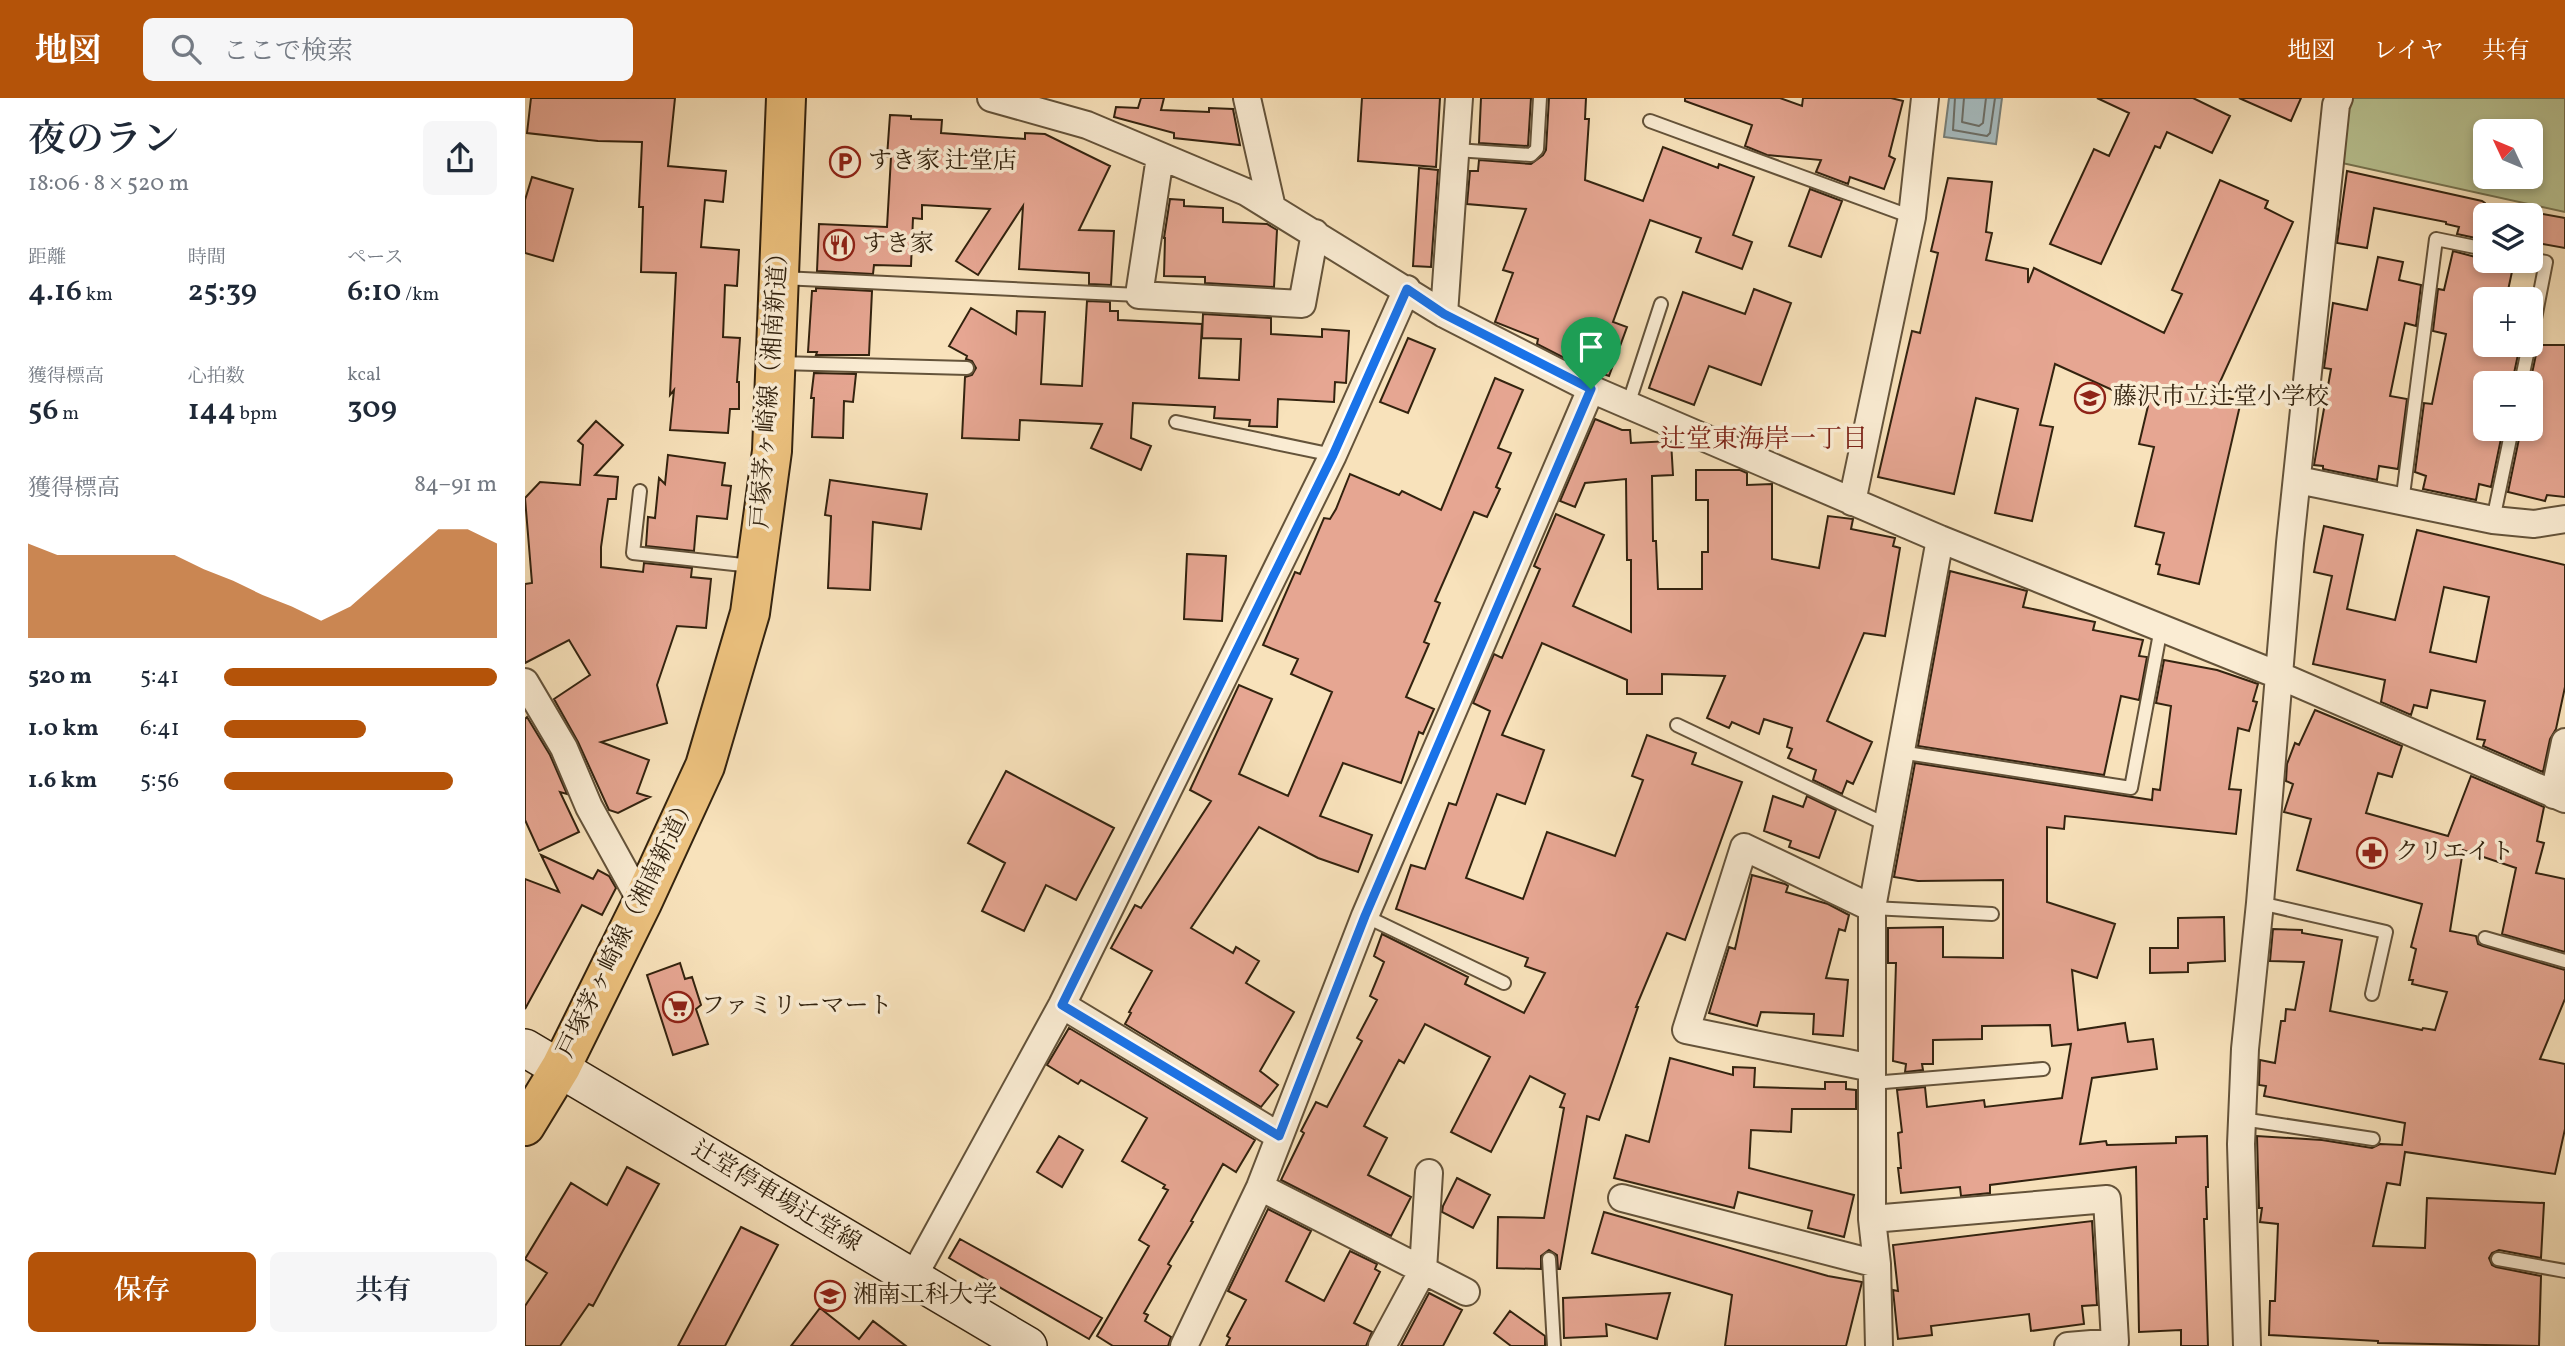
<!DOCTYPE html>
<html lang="ja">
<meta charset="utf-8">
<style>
body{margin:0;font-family:Vollkorn,"Noto Serif JP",serif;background:#f6f6f7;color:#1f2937;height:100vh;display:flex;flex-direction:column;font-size:26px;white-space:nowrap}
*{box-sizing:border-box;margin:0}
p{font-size:23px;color:#747a83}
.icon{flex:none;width:38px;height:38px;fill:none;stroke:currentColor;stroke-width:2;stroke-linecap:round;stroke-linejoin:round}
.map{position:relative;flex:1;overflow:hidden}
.details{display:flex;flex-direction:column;background:#fff;width:525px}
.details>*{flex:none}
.needle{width:46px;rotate:314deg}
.fabs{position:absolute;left:1948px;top:21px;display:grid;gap:14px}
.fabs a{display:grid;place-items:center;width:70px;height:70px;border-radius:10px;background:#fff;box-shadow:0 4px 10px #0003;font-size:35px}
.pin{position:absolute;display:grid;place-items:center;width:60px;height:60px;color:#fff;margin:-72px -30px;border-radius:50% 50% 50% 0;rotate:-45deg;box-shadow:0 0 7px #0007}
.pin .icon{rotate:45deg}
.round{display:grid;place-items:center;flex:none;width:74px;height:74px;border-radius:10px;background:#f6f6f7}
.summary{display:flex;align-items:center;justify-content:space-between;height:119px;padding:0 28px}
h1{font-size:38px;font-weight:600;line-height:52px}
.figures{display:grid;grid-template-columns:repeat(3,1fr);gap:10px;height:119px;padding:7px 28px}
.figures div{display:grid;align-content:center}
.figures b{font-size:30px;font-weight:600}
.figures small{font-size:19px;font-weight:400}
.figures p{font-size:19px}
.chart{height:196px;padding:14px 28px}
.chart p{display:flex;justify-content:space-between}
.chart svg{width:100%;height:126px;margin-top:7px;fill:#b45309;opacity:.7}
.cta{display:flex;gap:14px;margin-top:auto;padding:14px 28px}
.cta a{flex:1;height:80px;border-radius:10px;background:#b45309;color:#fff;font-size:28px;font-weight:600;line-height:80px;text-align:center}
.cta a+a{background:#f6f6f7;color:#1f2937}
ul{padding:0 28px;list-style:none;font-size:23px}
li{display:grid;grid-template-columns:112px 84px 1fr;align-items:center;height:52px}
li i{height:18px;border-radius:9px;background:#b45309}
header{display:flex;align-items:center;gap:42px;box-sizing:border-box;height:98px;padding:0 35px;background:#b45309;color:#fff}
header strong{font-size:33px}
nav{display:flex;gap:38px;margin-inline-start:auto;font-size:24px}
.search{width:490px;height:63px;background:#f6f6f7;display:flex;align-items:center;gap:18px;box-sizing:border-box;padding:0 24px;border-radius:10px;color:#747a83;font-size:26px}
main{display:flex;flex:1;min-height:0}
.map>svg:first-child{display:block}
</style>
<header>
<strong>地図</strong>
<div class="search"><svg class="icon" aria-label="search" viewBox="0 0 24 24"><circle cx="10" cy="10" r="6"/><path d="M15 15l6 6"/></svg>ここで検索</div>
<nav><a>地図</a><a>レイヤ</a><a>共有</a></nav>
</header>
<main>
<section class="details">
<div class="summary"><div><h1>夜のラン</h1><p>18:06 · 8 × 520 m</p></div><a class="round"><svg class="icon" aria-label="share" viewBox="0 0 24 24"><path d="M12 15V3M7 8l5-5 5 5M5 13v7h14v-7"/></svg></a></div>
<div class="figures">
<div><p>距離</p><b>4.16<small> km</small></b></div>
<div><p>時間</p><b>25:39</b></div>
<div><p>ペース</p><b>6:10<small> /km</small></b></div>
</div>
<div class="figures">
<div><p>獲得標高</p><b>56<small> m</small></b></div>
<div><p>心拍数</p><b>144<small> bpm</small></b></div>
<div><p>kcal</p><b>309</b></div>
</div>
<div class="chart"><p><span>獲得標高</span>84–91 m</p>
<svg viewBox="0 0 160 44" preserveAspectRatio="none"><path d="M0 44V11L10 15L20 15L30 15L40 15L50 15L60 20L70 24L80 29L90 33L100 38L110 33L120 24L130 15L140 6L150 6L160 11V44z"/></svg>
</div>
<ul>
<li><b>520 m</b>5:41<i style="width:100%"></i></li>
<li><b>1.0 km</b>6:41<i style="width:52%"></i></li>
<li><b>1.6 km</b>5:56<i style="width:84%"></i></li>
</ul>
<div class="cta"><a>保存</a><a>共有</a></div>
</section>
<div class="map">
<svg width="2040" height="1248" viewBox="0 0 2040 1248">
<rect width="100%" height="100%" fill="#f8e2bb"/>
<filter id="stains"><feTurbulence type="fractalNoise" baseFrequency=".00286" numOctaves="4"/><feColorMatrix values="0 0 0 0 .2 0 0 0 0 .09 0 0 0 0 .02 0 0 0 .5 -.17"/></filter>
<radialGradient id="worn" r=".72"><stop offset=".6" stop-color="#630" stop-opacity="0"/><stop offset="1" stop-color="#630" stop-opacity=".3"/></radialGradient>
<path fill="#b9c493" stroke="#767451" stroke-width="2" fill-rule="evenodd" d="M1826 0H2040V114L1817 65 1823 7ZM1960 33H2006V79H1960Z"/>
<path fill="#a5babd" stroke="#777e77" stroke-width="2" d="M1424 0H1477L1471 46 1419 39Z"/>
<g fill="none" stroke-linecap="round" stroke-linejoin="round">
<path stroke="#6c6e66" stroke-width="2" d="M1430 0 1428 32 1462 38 1465 35 1470 0
M1439 0 1437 24 1454 28 1458 25 1461 0"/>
</g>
<path fill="#e6a692" stroke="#33230f" stroke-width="2" fill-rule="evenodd" d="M6 0H150L143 68 201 73 198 104 180 102 176 149 214 152 212 188 200 187 198 239 215 240 212 284H214V311H205L203 335 145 332 149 292 145 297 151 175 116 174 118 109H114L117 44 73 43 2 35Z
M616 0H639L636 12 684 14V10L708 11 715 47 649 40V35L589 19 591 9 613 10Z
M837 0H915L911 69 833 63Z
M956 0H1006L1003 48 954 45Z
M1024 0H1061L1060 21H1064L1060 82 1118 103 1138 49 1193 70 1194 66 1229 79 1208 137 1227 144 1217 171 1171 154 1176 140 1125 122 1088 224 1102 229 1084 278 1053 267 1012 246 1013 241 970 224 988 175 978 172 1001 111 942 106 945 73H953L954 62 1006 66 1018 57 1021 52Z
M1160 0H1255L1277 8 1278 0H1366L1378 3 1364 58 1370 61 1359 91 1325 79 1323 86 1291 74 1296 62 1242 57 1220 48 1227 27 1160 3Z
M1572 0H1668L1705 18 1687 55 1642 34 1635 50 1630 48 1576 166 1525 146 1569 51 1584 58 1604 15Z
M1714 0H1776L1766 23Z
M365 17 386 18V21L417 22 416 35 500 41V35L520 36 585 68 554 132 589 133 586 187 564 186V175L494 171 498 108 453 177 431 163 465 111 397 107V121L388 120 386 168 349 167 348 176 292 173 294 126 362 129 366 59H362Z
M894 70 913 72 906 169 888 168Z
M1822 73 1957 103 1960 105V142L1932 136 1934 129 1921 126V124L1849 110 1842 150 1812 145Z
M7 79 48 91 28 163 0 155V102Z
M1423 80 1467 84 1461 134 1467 135 1461 162 1503 171V185L1509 170 1639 235 1657 196 1647 192 1695 82 1743 103 1740 110 1768 124 1689 297 1716 303 1674 486 1633 476 1635 467 1631 466 1639 435 1610 428 1629 349 1614 346 1623 308 1530 266 1515 327 1528 329 1507 423 1470 415 1493 311 1451 300 1429 396 1353 379 1387 233 1395 235 1413 155 1406 153Z
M1285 91 1317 103 1296 159 1264 148Z
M645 101 659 102V108L698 110V124L742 126 752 132 749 189 680 185V179L639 178 640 140H639Z
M2006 114 2040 120V150L2006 144Z
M1928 153 1988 169 1982 197H1979L1978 201H1960V247H1995L1987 285H1960V331H1978L1966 389 1954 386 1951 402 1898 391 1901 378 1890 374 1899 305 1907 306 1921 236 1908 233 1913 191 1919 192Z
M1853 159 1878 164 1874 182 1896 187 1891 228 1880 225 1865 298 1882 301 1873 371 1854 368 1852 382 1798 371V368L1789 367 1806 271 1799 270 1808 205 1842 212Z
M291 190 347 193 344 257H291L292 254H283L287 193H291Z
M1229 191 1266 205 1236 287 1184 268 1169 307 1124 290 1158 194 1220 216Z
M562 203 585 204V213H593V222L677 226 674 280 714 282 716 241 677 240 678 216 746 220V236L797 239V231L824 233 821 285 810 284 809 304 753 301 752 329 724 328 725 322 689 320 690 309 608 305 606 340 626 348 616 372 566 350 577 326 495 322 494 342 437 340 440 279 447 277 451 270 447 263 441 261 442 258 424 248 446 210 491 236 492 213 520 214 516 286 557 288Z
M883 240 910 251 883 315 855 304Z
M2013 247H2040V399L2022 397 2020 403 1983 394 1996 331H2006V314L2012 285H2005Z
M289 275 331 276 328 304 319 303 318 340 287 339 289 300H286Z
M970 280 998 292 973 350 986 355 971 389 975 391 962 419 949 414 910 503 915 505 899 544 904 546 881 599 909 611 898 636 894 634 876 685 818 665 795 718 847 737 833 774 793 760 734 729 666 830 708 855 711 849 734 863 721 885 769 914 735 973 753 987 736 1009 600 926 606 915 604 914 627 873 586 850 610 807 616 810 686 703 665 692 714 587 747 601 714 676 763 698 807 594 766 576 773 561 738 547 770 474 775 476 799 420 805 421 811 411 825 376 874 397 877 393 916 412Z
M1070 321 1097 332H1105L1106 345 1146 343 1148 377 1127 378 1128 443H1131L1133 491H1177V454H1183V402H1171V372H1215L1222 375V387L1247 386V461L1294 470 1303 418 1328 421 1326 431 1370 440 1368 448 1375 450 1360 538 1339 535 1302 623 1347 644 1328 686 1322 683 1317 696 1288 682 1291 672 1263 660 1267 651 1262 649 1267 630 1239 621 1234 636 1207 624 1204 630 1182 620 1200 578 1137 576V596H1102V582L1017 545 977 637 1019 652 1000 706 972 696 941 780 998 801 1022 734 1090 758 1118 682 1107 678 1122 637 1171 655 1167 666 1217 684 1160 842 1142 835 1111 909H1113L1074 1022 1062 1018 1035 1171H1033L1032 1157 1024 1152 1016 1158V1171L972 1170 973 1119 1019 1120 1039 1010 1035 1009 1040 996 1005 978 966 1054 926 1034 965 959 900 926 879 965 874 962 839 1028 862 1040 843 1077 886 1099 866 1138 756 1082 779 1035 776 1033 791 1004 802 1009 837 943 832 940 852 902 845 898 859 864 849 858 857 836 943 879 940 886 999 915 1020 875 1000 868 1003 860 871 811 886 767 900 771 924 705 931 707 965 613 948 605 969 556 977 560 1015 471 1009 468 1031 416 1079 437 1048 508 1106 534V462H1102L1101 381 1060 385 1050 409 1035 403Z
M71 323 98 347 70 377 93 379 91 401H83L76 449V469L118 474 119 465 167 470 166 479 186 481 181 530 152 528 132 587 142 625 76 644 124 662 112 695 125 699 93 715 84 712 53 644 29 601 65 577 44 542 0 565V486L7 485 0 400 15 384 55 387 58 347 53 343Z
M143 357 200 365 197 387 206 388 202 421 172 418 169 453 121 448 123 419 130 420 134 380 140 386Z
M305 382 402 396 396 431 348 424 345 492 303 490 306 418 300 417Z
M1799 428 1838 437 1822 511 1870 522 1892 432 2040 467V589L2031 631 2025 641 2018 674 1958 648 1960 642 1952 641 1960 603 1906 592 1902 610 1889 607 1886 617 1856 604 1860 582 1788 566 1807 478 1789 474ZM1919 489 1964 499 1951 564 1905 554Z
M662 456 701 458 697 523 659 521Z
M1425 473 1502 493 1498 509 1570 524 1568 532 1618 542 1614 558 1622 559 1614 602 1596 598 1579 677 1393 648Z
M1639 562 1692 572 1733 586 1728 603 1732 604 1724 633 1713 630 1704 691 1716 692 1711 736 1540 718 1539 731 1522 729V804L1590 826 1572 880 1547 872 1553 932 1600 925 1603 944 1628 941 1632 971 1567 980 1555 1046 1581 1043 1582 1047 1651 1045V1039L1682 1038 1683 1089H1681L1682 1121H1679L1683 1248H1656V1232L1614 1234 1611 1069 1465 1087V1095L1436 1098 1435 1089 1376 1095 1373 1070H1376L1373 1035 1377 1034 1372 992 1400 989 1402 1009 1459 1002 1460 1009 1537 1000 1546 946 1527 948 1525 927 1457 928V941L1408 942V966H1397L1398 972 1380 974 1381 966 1368 963 1371 865H1363V830L1418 829V859L1478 860V782L1393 783 1369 779 1390 665 1627 702 1628 691 1635 692 1646 608 1631 605Z
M1790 612 1877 648 1867 679 1853 675 1841 715 1923 738 1946 678 2019 709 2012 743 2019 745 2011 775 2040 781V854L1977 836 1991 770 1938 752 1925 833 1951 838 1953 846 1958 848 2040 872V901L2015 961 2040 966V1031L2030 1076 1880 1054 1875 1087 1862 1085 1848 1148 1900 1150 1902 1100 2019 1105 2016 1160 1974 1152 1967 1155 1964 1160 1967 1167 1971 1169 2016 1178 2014 1248 1853 1245V1243L1744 1237 1745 1203H1750L1753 1126 1735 1124 1737 1110H1734L1732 1038 1797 1042 1847 1050 1855 1046 1877 1047 1880 1025 1739 998 1741 988 1734 987 1735 962 1750 965 1756 923H1760L1761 911 1770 912 1779 864 1745 863 1748 831 1777 832V835L1817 842 1805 913 1897 932 1898 930 1910 932 1922 894 1887 886 1888 882H1884L1891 851 1886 849 1897 806 1772 772 1786 721 1759 714 1768 686 1761 683 1762 666 1770 645 1774 647Z
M2 619 25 657 42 696 35 694 54 734 14 753 0 722V621Z
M481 673 589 730 551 802 521 787 499 833 457 813 480 765 443 745Z
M1248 698 1278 709 1282 698 1311 712 1294 760 1264 749 1266 743 1239 733Z
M16 757 68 781 73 772 84 778 91 790 77 817 57 807 0 911V781L34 794Z
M1227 777 1260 786 1263 788 1261 794 1303 806 1324 817 1320 833 1314 831 1301 880 1323 882 1318 938 1288 936 1289 916 1236 914 1232 928 1184 915 1204 849 1210 851Z
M1699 819 1700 863 1663 865V874L1625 875V850H1653V820Z
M155 865 160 881 167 879 176 907 171 911 183 946 148 957 122 877Z
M544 930 730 1042 711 1074 698 1066 666 1123 668 1124 643 1166 646 1168 619 1215 623 1217 620 1223 646 1239 643 1248H588L572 1238 624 1148 614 1142 643 1092 638 1090 640 1087 597 1063 622 1020 556 982 553 986 522 967Z
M1145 960 1208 977V969L1230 970 1229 989 1300 991V984H1321V991L1331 992V1011H1267L1266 1034 1226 1032 1224 1070 1329 1097 1319 1139 1283 1130 1287 1113 1213 1094 1209 1110 1089 1080 1101 1037 1124 1044Z
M534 1038 558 1052 537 1089 512 1074Z
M102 1069 134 1086 68 1208 64 1206 35 1248H0V1208L22 1175 0 1161 46 1085 82 1107Z
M932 1080 965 1097 948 1130 917 1114 918 1108Z
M743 1111 786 1133 761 1183 799 1203 825 1153 852 1166 850 1171 855 1174 829 1225 847 1234 841 1248H701L705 1240 702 1238 721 1202 703 1193Z
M1079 1114 1303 1178 1337 1184 1321 1248H1200L1207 1197 1067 1155Z
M1567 1123 1572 1207 1557 1208 1559 1226 1506 1233 1504 1216 1406 1228 1407 1237 1373 1241 1368 1192 1373 1193 1368 1147Z
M216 1129 253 1147 200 1248H153Z
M435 1141 577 1220 564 1241 424 1160Z
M904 1195 937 1212 918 1248H876Z
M1145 1195 1132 1241 1081 1226 1082 1238 1039 1240 1038 1200Z
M295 1210 334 1241 348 1223 381 1248H266Z
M985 1213 1020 1238V1248H986L969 1235Z"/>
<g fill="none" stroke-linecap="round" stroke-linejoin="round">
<g stroke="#64533a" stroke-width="16">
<path id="lane" d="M1125 23 1387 119
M931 52 1006 57 1012 51 1015 0
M2006 161 2021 164 2006 241
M257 180 614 197
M254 265 442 270
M1996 285 2004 247
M1103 307 1136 206
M651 324 808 357
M115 393 108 455 227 468
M1877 405 1911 141 1960 151
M1968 422 1987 331
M1152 627 1362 727
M1375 654 1606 690 1636 530
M1735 805 1861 834 1847 896
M1347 810 1467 816
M840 818 979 885
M1960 840 2040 863
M1347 985 1518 971
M1717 1021 1848 1041
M1024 1161 1029 1248
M1973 1161 2040 1173"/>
</g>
<g stroke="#64533a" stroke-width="30">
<path id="street" d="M466 0 562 27 721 94 919 216 1066 291 1415 441 1753 577 2040 701
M722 0 747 110
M635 59 614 197 777 206 790 135
M919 216 934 0
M1773 382 1968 422 2009 426 2040 421
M1327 404 1387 119 1400 0
M0 584 39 650 64 709 117 805
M2029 697 2040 644
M537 907 754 1038
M1347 970 1161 932 1219 749 1347 810
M735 1089 941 1194
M1097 1100 1352 1166
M1347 1121 1582 1101 1590 1244 1543 1248
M387 1181 537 907 808 357 882 191
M659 1248 735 1089 840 818 1066 291
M857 1248 898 1172 904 1075
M1354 1248 1352 1166 1347 1121V810L1415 441
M1722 1248 1716 1046 1720 951 1735 805 1765 445 1811 7 1814 0"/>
</g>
<g stroke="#33230f" stroke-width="40">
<path id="secondary" d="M0 950 503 1248"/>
</g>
<g stroke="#33230f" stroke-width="42">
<path id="primary" d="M0 1028 36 969 117 805 180 668 225 515 247 353 261 0"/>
</g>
<use href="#lane" stroke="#faecd3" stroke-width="12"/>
<use href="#street" stroke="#faecd3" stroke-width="26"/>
<use href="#secondary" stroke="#faecd3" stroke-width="37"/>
<use href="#primary" stroke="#ecc17e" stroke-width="38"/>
</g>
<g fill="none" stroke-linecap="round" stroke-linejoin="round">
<g stroke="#fff" stroke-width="14">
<path id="route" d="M882 191 919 216 1066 291 840 818 754 1038 537 907 808 357Z"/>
</g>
<use href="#route" stroke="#1a73e8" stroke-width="9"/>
</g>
<defs>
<g id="parking-ring" transform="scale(1.575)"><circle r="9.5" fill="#faecd3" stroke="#8f2418" stroke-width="1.5"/><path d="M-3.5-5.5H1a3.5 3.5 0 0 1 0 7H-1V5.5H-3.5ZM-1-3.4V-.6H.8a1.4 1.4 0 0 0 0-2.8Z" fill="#8f2418"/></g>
<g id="restaurant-ring" transform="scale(1.575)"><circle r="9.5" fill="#faecd3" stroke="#8f2418" stroke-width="1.5"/><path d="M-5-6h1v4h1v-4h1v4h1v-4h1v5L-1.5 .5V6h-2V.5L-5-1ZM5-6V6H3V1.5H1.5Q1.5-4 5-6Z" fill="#8f2418"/></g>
<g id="school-ring" transform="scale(1.575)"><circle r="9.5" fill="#faecd3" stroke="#8f2418" stroke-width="1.5"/><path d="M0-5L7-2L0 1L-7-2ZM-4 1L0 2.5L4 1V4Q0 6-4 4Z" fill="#8f2418"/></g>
<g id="pharmacy-ring" transform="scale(1.575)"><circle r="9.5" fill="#faecd3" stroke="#8f2418" stroke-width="1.5"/><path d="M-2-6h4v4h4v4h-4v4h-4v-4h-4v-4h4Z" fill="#8f2418"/></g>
<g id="supermarket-ring" transform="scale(1.575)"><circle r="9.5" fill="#faecd3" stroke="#8f2418" stroke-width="1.5"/><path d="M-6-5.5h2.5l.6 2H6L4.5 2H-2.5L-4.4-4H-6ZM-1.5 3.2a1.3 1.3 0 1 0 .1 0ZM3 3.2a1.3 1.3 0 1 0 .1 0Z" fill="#8f2418"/></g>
<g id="university-ring" transform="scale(1.575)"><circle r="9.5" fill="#faecd3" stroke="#8f2418" stroke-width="1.5"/><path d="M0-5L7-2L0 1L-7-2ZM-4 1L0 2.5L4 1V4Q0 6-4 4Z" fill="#8f2418"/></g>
</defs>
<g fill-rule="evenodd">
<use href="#parking-ring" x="320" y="64"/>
<use href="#restaurant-ring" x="314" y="147"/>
<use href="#school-ring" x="1565" y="300"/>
<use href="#pharmacy-ring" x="1847" y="755"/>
<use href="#supermarket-ring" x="153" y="909"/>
<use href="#university-ring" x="305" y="1198"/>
</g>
<g text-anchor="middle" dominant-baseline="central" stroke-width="7" stroke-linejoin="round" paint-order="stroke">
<g font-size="24" fill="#33230f" stroke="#faecd3" text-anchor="start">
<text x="343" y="64">すき家 辻堂店</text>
<text x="337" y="147">すき家</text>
<text x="1588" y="300">藤沢市立辻堂小学校</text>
<text x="1870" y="755">クリエイト</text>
<text x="176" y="909">ファミリーマート</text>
<text x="328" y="1198">湘南工科大学</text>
</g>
<g font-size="24" fill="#33230f" stroke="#faecd3">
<text transform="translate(246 287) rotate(-86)">戸塚茅ヶ崎線（湘南新道）</text>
<text transform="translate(103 829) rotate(-64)">戸塚茅ヶ崎線（湘南新道）</text>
<text transform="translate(251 1099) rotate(31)">辻堂停車場辻堂線</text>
</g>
<g font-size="26" fill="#7a1f14" stroke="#faecd3">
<text x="1239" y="342">辻堂東海岸一丁目</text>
</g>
</g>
<rect width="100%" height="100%" filter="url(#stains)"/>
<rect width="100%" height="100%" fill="url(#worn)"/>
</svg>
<div class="fabs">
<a><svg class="needle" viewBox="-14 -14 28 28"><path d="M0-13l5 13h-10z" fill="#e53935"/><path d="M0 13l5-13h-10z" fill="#747a83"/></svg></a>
<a><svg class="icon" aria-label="layers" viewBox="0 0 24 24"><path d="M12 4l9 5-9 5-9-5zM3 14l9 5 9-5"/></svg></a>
<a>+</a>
<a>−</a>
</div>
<div class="pin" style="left:1066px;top:291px;background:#1e9e55"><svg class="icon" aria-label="arrive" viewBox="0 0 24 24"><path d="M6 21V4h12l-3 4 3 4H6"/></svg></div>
</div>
</main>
